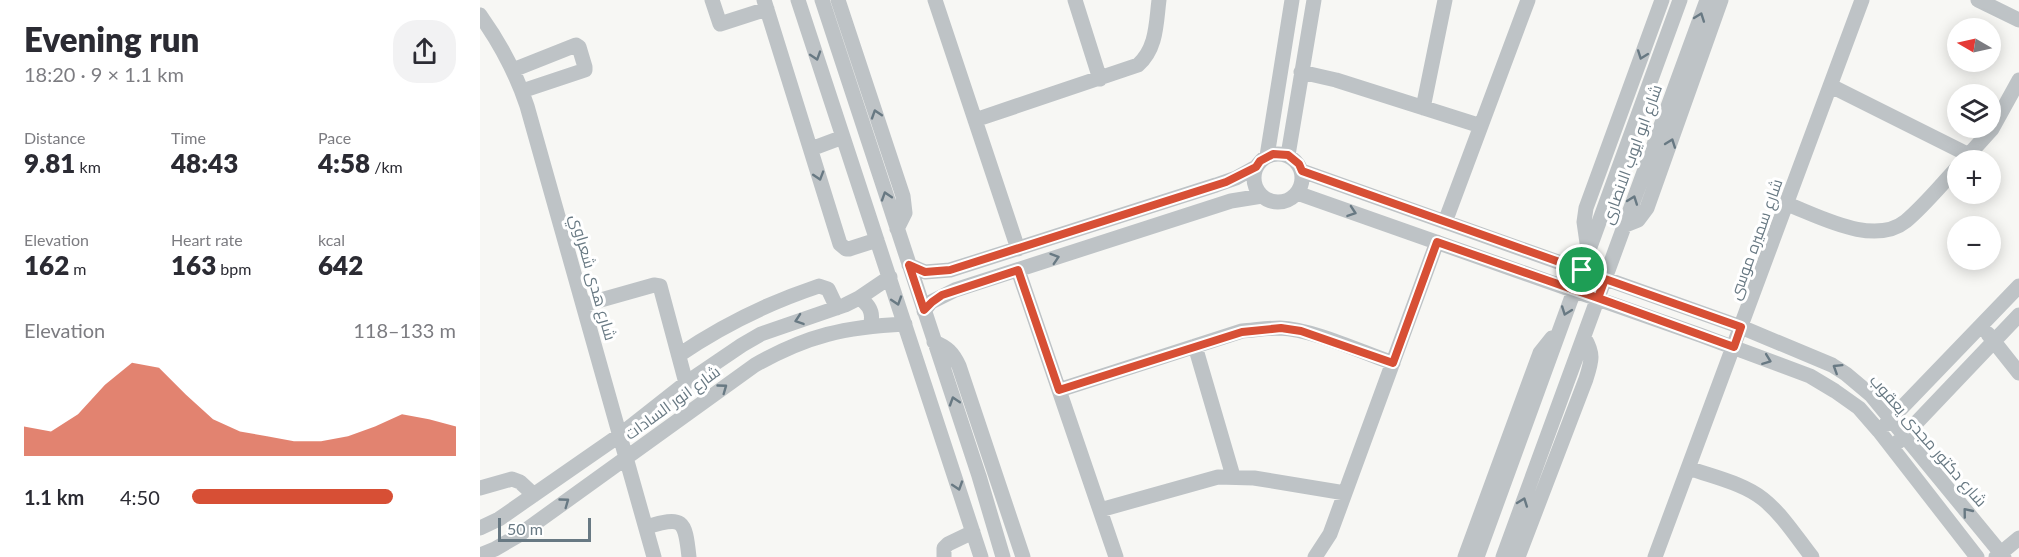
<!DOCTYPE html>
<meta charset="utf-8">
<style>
body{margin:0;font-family:Lato,Cairo,sans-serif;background:#f2f2f3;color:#2b2b33;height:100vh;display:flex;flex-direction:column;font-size:22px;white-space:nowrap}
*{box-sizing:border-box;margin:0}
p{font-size:20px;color:#7c7c81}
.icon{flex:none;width:33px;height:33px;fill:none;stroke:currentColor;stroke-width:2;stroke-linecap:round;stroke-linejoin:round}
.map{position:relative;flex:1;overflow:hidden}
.side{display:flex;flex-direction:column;background:#fff;width:480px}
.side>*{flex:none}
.needle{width:39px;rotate:279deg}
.tools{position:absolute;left:1467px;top:18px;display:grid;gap:12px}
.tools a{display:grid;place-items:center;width:54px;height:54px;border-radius:50%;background:#fff;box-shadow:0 3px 15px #0003;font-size:30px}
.scale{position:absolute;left:18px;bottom:15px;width:93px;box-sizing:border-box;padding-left:6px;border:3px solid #687983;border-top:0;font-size:16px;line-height:21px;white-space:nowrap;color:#687983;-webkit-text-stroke:4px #fff;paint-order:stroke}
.pin{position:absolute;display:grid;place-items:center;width:51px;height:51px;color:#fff;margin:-26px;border:3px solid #fff;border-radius:50%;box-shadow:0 2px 6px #0007}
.round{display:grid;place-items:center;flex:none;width:63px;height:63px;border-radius:24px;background:#f2f2f3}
.headline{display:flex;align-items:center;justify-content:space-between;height:102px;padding:0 24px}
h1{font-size:33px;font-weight:800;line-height:45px}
.stats{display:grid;grid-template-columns:repeat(3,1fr);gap:9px;height:102px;padding:6px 24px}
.stats div{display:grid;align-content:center}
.stats b{font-size:26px;font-weight:800}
.stats small{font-size:16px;font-weight:400}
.stats p{font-size:16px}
.chart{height:168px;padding:12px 24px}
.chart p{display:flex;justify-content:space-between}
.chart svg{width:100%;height:108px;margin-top:6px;fill:#d74f35;opacity:.7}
ul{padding:0 24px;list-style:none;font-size:20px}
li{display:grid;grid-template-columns:96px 72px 1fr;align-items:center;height:45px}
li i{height:15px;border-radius:8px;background:#d74f35}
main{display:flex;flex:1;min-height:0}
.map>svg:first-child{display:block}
</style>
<main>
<section class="side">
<div class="headline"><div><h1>Evening run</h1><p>18:20 · 9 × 1.1 km</p></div><a class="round"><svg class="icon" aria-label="share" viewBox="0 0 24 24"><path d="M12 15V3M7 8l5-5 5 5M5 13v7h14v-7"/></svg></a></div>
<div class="stats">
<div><p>Distance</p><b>9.81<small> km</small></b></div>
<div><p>Time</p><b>48:43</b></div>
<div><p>Pace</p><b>4:58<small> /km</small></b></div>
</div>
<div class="stats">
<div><p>Elevation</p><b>162<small> m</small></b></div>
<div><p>Heart rate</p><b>163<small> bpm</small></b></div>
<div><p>kcal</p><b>642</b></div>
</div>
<div class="chart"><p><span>Elevation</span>118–133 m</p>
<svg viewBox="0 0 160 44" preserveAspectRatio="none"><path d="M0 44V32L10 34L20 27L30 15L40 6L50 8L60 19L70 29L80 34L90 36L100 38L110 38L120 36L130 32L140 27L150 29L160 32V44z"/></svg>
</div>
<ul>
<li><b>1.1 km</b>4:50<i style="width:76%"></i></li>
</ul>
</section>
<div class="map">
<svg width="1539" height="557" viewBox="0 0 1539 557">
<rect width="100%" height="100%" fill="#f7f7f4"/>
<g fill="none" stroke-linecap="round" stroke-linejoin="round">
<path stroke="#bec3c6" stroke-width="15" d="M232 0 240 24 287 9
M284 0 360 244 366 249H369L397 240
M318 0 501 557
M342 0 499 476 523 557
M358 0 423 196 425 213 417 229
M455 0 538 249
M595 0 620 79
M1498 0 1539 20
M0 15C20 43 36 73 47 106L174 557
M33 70 96 45 99 47 105 67V70L42 91
M821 72 856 80 1001 126
M1351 86 1489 155
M943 108 965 0
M495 120 658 65C677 48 676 23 679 0
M331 149 363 137
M774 178a24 24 0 1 1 48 0a24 24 0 1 1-48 0Z
M808 155 834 0
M787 156 812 0
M1484 160 1512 129 1539 80
M822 171 1261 327 1352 365 1366 374 1391 395 1524 557
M817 193 1220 335 1330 376 1355 391 1379 408 1399 431 1497 557
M1307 204C1339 216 1394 247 1426 221 1444 206 1461 185 1478 167
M965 222 1048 0
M1143 226 1158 220 1167 208 1241 0
M1108 250 1104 222 1106 208 1182 0
M429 265 445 272 470 270 736 185 756 178 776 167
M538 270 636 557
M379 298C390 305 394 314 390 326
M103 305 174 285 180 286 206 383
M444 311 451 302 475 290 751 201 782 196
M1508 334 1539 373
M454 342C467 347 473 353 479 366L543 557
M715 346 753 476
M199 355C243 325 288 303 339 286L348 289 357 308
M579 390 762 331C775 330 787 328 800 328 832 329 881 352 913 363
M1406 424 1539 286
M1418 442 1539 315
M1209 468C1233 477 1263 483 1283 499 1302 514 1317 538 1332 557
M0 488 32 479 40 482 54 495
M620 510 738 477 774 478 865 493
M166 527C203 516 205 519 209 557
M0 528 19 519 140 435 206 383 262 345 281 334 365 305 379 298 410 277
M0 555 15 549 39 535 275 365C328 335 365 327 425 324
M464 557V548L468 544 493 532
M835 557 850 534 957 242
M985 557 1060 353 1072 338
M997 557 1200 0
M1023 557 1227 0
M1038 557 1106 379C1112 360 1114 354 1104 337
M1175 557 1382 0
M1516 557 1539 538"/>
</g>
<defs><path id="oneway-chevron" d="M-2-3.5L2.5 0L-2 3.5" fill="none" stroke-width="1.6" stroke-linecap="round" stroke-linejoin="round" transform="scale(1.5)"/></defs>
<g stroke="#687983">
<use href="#oneway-chevron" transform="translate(1220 17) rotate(-70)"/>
<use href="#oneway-chevron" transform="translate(1162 55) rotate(110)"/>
<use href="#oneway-chevron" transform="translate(336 56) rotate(72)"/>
<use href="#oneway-chevron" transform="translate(396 114) rotate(-108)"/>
<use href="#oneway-chevron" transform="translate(1191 143) rotate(-70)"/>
<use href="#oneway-chevron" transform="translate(339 176) rotate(73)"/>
<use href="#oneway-chevron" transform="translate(406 196) rotate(-108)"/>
<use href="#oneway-chevron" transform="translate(1153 200) rotate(-70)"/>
<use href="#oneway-chevron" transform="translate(872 212) rotate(19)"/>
<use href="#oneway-chevron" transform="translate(575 258) rotate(-18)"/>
<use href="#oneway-chevron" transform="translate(417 301) rotate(72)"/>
<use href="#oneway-chevron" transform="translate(1086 311) rotate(110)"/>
<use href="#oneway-chevron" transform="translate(319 320) rotate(161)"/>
<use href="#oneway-chevron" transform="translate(1287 360) rotate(21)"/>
<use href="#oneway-chevron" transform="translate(1357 368) rotate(-148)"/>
<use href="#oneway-chevron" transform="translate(243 388) rotate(-36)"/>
<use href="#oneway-chevron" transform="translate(474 401) rotate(-108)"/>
<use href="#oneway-chevron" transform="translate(478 486) rotate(72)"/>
<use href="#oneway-chevron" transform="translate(85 502) rotate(-36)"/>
<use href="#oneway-chevron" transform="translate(1043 502) rotate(-70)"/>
<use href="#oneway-chevron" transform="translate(1487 512) rotate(-129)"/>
</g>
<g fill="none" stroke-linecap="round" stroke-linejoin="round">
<g stroke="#fff" stroke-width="12">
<path id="route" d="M1102 270 822 171 819 164 808 155 793 154 780 161 776 167 746 182 470 270 445 272 429 265 444 310 452 302 462 295 538 270 579 390 762 332 801 328 821 331 913 363 957 242 1118 298 1125 279 1261 327 1254 347 1118 298 1125 279 1102 270"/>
</g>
<use href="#route" stroke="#d74f35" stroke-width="8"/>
</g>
<g text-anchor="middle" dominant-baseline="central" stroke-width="6" stroke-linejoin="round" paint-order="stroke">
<g font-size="16" fill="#687983" stroke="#fff">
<text transform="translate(1151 154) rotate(-70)">شارع ابو ايوب الانصارى</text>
<text transform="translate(1275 239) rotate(-70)">شارع سميره موسى</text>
<text transform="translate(114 277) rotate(74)">شارع هدى شعراوي</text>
<text transform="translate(192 402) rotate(-36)">شارع انور السادات</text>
<text transform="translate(1449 440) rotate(49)">شارع دكتور مجدى يعقوب</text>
</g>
</g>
</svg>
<div class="tools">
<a><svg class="needle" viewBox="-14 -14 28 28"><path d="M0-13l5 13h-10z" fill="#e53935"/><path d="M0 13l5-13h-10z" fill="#7c7c81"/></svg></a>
<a><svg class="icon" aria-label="layers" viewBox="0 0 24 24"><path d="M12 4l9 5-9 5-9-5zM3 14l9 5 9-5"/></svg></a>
<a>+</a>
<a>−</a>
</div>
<div class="scale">50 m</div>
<div class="pin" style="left:1102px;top:270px;background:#1e9e55"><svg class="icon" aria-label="arrive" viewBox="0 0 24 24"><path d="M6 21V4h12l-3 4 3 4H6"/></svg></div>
</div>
</main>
